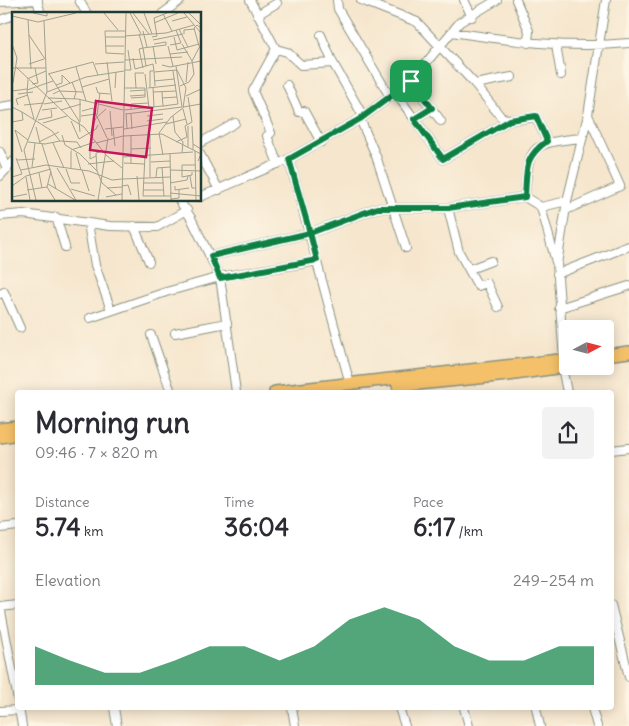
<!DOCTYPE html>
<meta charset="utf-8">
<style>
body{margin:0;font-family:Delius,sans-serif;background:#f2f2f3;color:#2b2b33;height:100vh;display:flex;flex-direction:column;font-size:19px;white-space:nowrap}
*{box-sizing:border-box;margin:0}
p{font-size:16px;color:#7c7c81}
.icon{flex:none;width:28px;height:28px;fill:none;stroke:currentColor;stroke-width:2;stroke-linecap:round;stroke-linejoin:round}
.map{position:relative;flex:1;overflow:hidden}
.drawer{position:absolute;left:15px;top:390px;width:599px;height:320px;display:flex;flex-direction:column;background:#fff;border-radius:5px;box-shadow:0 2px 12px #0003}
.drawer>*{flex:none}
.needle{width:32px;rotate:83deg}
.controls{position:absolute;left:559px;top:320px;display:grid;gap:10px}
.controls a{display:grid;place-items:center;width:55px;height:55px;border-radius:5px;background:#fff;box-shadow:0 2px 12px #0003;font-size:25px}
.pin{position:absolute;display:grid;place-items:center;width:42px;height:42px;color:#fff;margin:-21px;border-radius:10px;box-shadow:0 2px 8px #0006}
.round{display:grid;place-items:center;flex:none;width:52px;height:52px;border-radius:5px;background:#f2f2f3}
.head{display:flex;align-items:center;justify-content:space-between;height:85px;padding:0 20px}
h1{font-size:28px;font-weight:700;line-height:38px}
.stats{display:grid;grid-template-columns:repeat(3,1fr);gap:8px;height:85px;padding:5px 20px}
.stats div{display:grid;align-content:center}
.stats b{font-size:25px;font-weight:700}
.stats small{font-size:14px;font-weight:400}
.stats p{font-size:14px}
.chart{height:140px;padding:10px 20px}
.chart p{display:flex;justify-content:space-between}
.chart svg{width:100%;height:90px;margin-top:5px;fill:#0b8043;opacity:.7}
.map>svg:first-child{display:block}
</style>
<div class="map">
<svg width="629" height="726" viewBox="0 0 629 726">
<rect width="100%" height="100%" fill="#fcf5e5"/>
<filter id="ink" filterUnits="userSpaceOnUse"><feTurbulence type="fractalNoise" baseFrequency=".02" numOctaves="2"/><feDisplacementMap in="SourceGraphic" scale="10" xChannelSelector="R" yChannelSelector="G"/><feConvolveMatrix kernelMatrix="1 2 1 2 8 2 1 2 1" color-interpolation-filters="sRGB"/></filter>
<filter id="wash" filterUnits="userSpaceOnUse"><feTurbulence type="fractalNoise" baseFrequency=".0096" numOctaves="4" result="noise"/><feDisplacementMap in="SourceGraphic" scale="20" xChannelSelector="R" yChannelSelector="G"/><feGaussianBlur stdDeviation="1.12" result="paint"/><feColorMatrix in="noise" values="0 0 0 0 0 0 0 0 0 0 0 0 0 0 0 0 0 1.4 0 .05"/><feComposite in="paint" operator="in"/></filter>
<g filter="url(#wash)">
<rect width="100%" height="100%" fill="#f6e6cd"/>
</g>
<g filter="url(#ink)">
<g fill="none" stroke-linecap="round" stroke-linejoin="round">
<g stroke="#8a9280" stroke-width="10">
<path id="street" d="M37 0 41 14
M79 0 87 14
M250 0 276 49 287 52 301 65 333 63
M337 0 338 9 389 95
M361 0 417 22 475 84 501 117 510 120
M464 0 472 17
M516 0 529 31 528 43
M0 2 38 0
M162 14 181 0
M257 15 277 3
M0 20 14 15
M452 32C511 41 569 49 629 43
M321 35 333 63 363 116
M556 45 561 75
M276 49 253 91 271 133 267 136 278 164
M411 81 441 121
M475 84 512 77
M287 85 299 112 304 111 321 142
M395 92 443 159 510 120 536 117 547 141
M0 107 14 105
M360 119 376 156 406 248
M414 119 432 108
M200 143 235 123
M0 152 7 169
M200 154 219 190
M289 159 350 384
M0 176 14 161
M200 197 289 159 360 119 411 81 460 22 497 0
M179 200 191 218 220 277 236 392
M541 207 567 201
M448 208 459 252 478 286 487 283 498 307
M566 210 620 186 588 115
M0 216 23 214 110 226 157 227 187 210
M56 217 65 247
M88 223 95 265 111 310
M134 226 149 262
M211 256 310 233 377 208H448L525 197
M556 262 541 207 525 197C528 146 530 143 582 138
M470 269 491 261
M557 274 629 246
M0 294 4 292 20 328
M559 308 629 286
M90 318 166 292 220 277 317 261
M175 333 227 323
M151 335 171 392
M564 360 557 264 567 201 588 115 606 0
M562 367 567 392
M611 450 629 448
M0 528 18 526
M611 605 629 677
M0 606 18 700
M0 607 18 605
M19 708 22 726
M114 708 117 726
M292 708 295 726
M399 708 405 726
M464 708 469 726
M536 708 540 726
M592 708 597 726
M0 711 19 710"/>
</g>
<g stroke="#8a9280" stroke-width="14">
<path id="primary" d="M605 355 629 352
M398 386 508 375 556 368
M275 392 568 359
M0 429 18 427
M0 437 18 434"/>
</g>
<use href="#street" stroke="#fff" stroke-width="8"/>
<use href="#primary" stroke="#f4c16b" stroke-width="11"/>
</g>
</g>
<g fill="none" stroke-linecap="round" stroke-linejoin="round" filter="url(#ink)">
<g stroke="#fff" stroke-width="10">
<path id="route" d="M411 81 360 119 289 159 310 233 211 256 220 278 317 260 310 233 377 208H448L525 197C527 170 523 158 547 141L536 116 510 120 443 159 414 119 432 108 411 81"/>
</g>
<use href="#route" stroke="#0b8043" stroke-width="6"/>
</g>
<g transform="translate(12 12)">
<rect width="189" height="189" fill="#f6e6cd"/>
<path fill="none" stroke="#a0a290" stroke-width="1" d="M21 1 35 4V1M92 1 106 18M118 1 129 22M121 1 137 22M132 1 140 22M172 1 189 21M177 1 189 13M151 2 160 19M0 4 26 10 64 1M16 8 19 57M160 9 175 5M142 11 166 1M167 17 176 35M131 19 135 35M127 22 131 36 154 33V30L142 32M172 22V18L183 17M17 23 33 47M113 24 154 21 182 13M94 25H113M140 25 145 24 142 6 155 1M162 25 165 38 187 32M141 28 171 22M0 32 5 46 1 71M158 33 169 31 164 18M94 34H112M141 34 144 52M156 34 161 54M187 34 182 16 185 13 189 16M131 36 134 54M112 42 94 41 93 19H113M158 42 176 40M121 46 123 57 141 52 142 59M113 48 170 45M180 49 188 34M95 50 100 89M17 52 32 47M83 52 112 50M150 53 158 55 189 49M4 55 59 107 72 115 94 143 110 156M64 55 74 89M0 56H34M131 56 127 37 131 36M113 58H119L116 38M36 62 81 50 86 63M37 62 67 109 68 120M133 62 137 96M15 67 34 59M16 68 15 81 22 107M142 69 162 67M60 70 64 80 62 87M174 70 176 50M20 72 26 71 23 56M44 73 50 71V63L58 71M143 74 142 60 165 58 174 76 171 96 159 105 147 121M168 74 177 70 182 62 180 49 170 32M70 75 97 67M84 75 86 81 98 82M138 75V59H142M141 75 142 95M103 76 104 60M112 76H133M124 76 123 61H132M136 76 164 73M15 78 41 69M0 79 15 77M118 79 133 78M35 80 74 65 112 59M141 80 164 79M150 80 151 95M6 82 21 80M41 82 47 79 71 80M118 84 133 83M174 84 189 77M36 86 66 87 111 98M119 86 133 85V76M150 86 165 85M68 87V110M32 92 50 89M6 93 4 87 16 83M12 93 32 91M151 94 166 92 161 59M0 95 10 100 11 108 0 110M171 95 189 92M171 97 175 112M30 98 45 96M49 98 69 92M112 98 150 94M119 98V92L136 91M70 99 81 96 95 126M98 99 100 124M10 100 40 119 48 129M114 101 115 117M114 102 170 95 164 54M119 102 120 117M85 103 88 81M69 104 84 102M135 104 151 102M161 104 163 120 171 130 170 141M26 108 40 105 39 98M59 109 67 127M135 109 151 107M31 111 55 104M154 112 174 107M173 114 180 110 176 85M180 114 181 132M24 115 28 131M101 116 103 134M93 117 111 115M112 117 155 110M3 118 10 140M3 118 16 128M79 119 84 106 94 97M147 121 151 143M50 123 53 133 68 142 85 159 90 171 104 183M112 124 150 122 189 142 186 149M67 127 84 117 86 113M16 130 33 132 48 129 65 130 69 136M27 130 47 120M164 130 175 125 173 114M41 131 52 156M84 131 111 124M30 132 44 177M78 132V147L84 144M176 135V114M119 137 139 136M59 138 83 130M181 138V132L189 137M59 139V156M183 139 184 188M64 141 69 158M158 142 159 188M133 143 131 184H159M111 145 181 140M5 148 23 147M139 150 158 149M112 151 132 152M119 151V123M76 152 102 149M20 155 23 131M150 155 152 184M45 156 64 188M54 157 59 171H68M9 158 34 153 77 159 100 168 110 167M70 158 77 179M158 158 189 159M39 159 35 175 43 188M85 159 84 141 91 139M170 159V165L180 163V160M170 159V153H183M27 161 30 176M125 164 127 188M178 164 180 176H184M0 165 10 162 4 146M14 165 18 188M138 165V122M144 165 145 156 158 155M111 167 158 165M131 171H151M158 171 175 168 176 164M36 172 63 188M0 174 14 164 39 157M110 174 116 173 119 183M163 174V178L177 176M95 176 110 175M59 177 83 184M15 178 35 175M131 178H151M158 181 189 184M0 185 15 182M94 185 110 182M159 187 167 186V178M24 188 12 138 35 80 32 9M86 188 96 126M110 188 114 1"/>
<path fill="#c2185b" fill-opacity="0.15" stroke="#c2185b" stroke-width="2.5" d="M84 89 140 96 134 145 78 138Z"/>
<rect width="189" height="189" fill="none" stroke="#1f3d34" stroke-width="2.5"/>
</g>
</svg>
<div class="controls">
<a><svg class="needle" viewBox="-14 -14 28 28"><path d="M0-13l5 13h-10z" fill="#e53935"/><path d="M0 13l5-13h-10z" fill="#7c7c81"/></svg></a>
</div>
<div class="pin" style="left:411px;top:81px;background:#1e9e55"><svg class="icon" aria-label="arrive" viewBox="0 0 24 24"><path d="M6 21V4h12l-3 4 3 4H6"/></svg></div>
<section class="drawer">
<div class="head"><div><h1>Morning run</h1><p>09:46 · 7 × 820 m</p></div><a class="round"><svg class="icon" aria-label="share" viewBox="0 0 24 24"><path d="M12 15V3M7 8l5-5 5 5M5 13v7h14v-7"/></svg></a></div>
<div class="stats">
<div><p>Distance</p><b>5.74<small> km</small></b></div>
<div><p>Time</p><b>36:04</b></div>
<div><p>Pace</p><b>6:17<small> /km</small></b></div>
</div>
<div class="chart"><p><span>Elevation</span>249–254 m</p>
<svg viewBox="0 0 160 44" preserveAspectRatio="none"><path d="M0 44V25L10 32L20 38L30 38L40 32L50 25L60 25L70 32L80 25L90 12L100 6L110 12L120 25L130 32L140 32L150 25L160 25V44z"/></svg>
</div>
</section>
</div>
